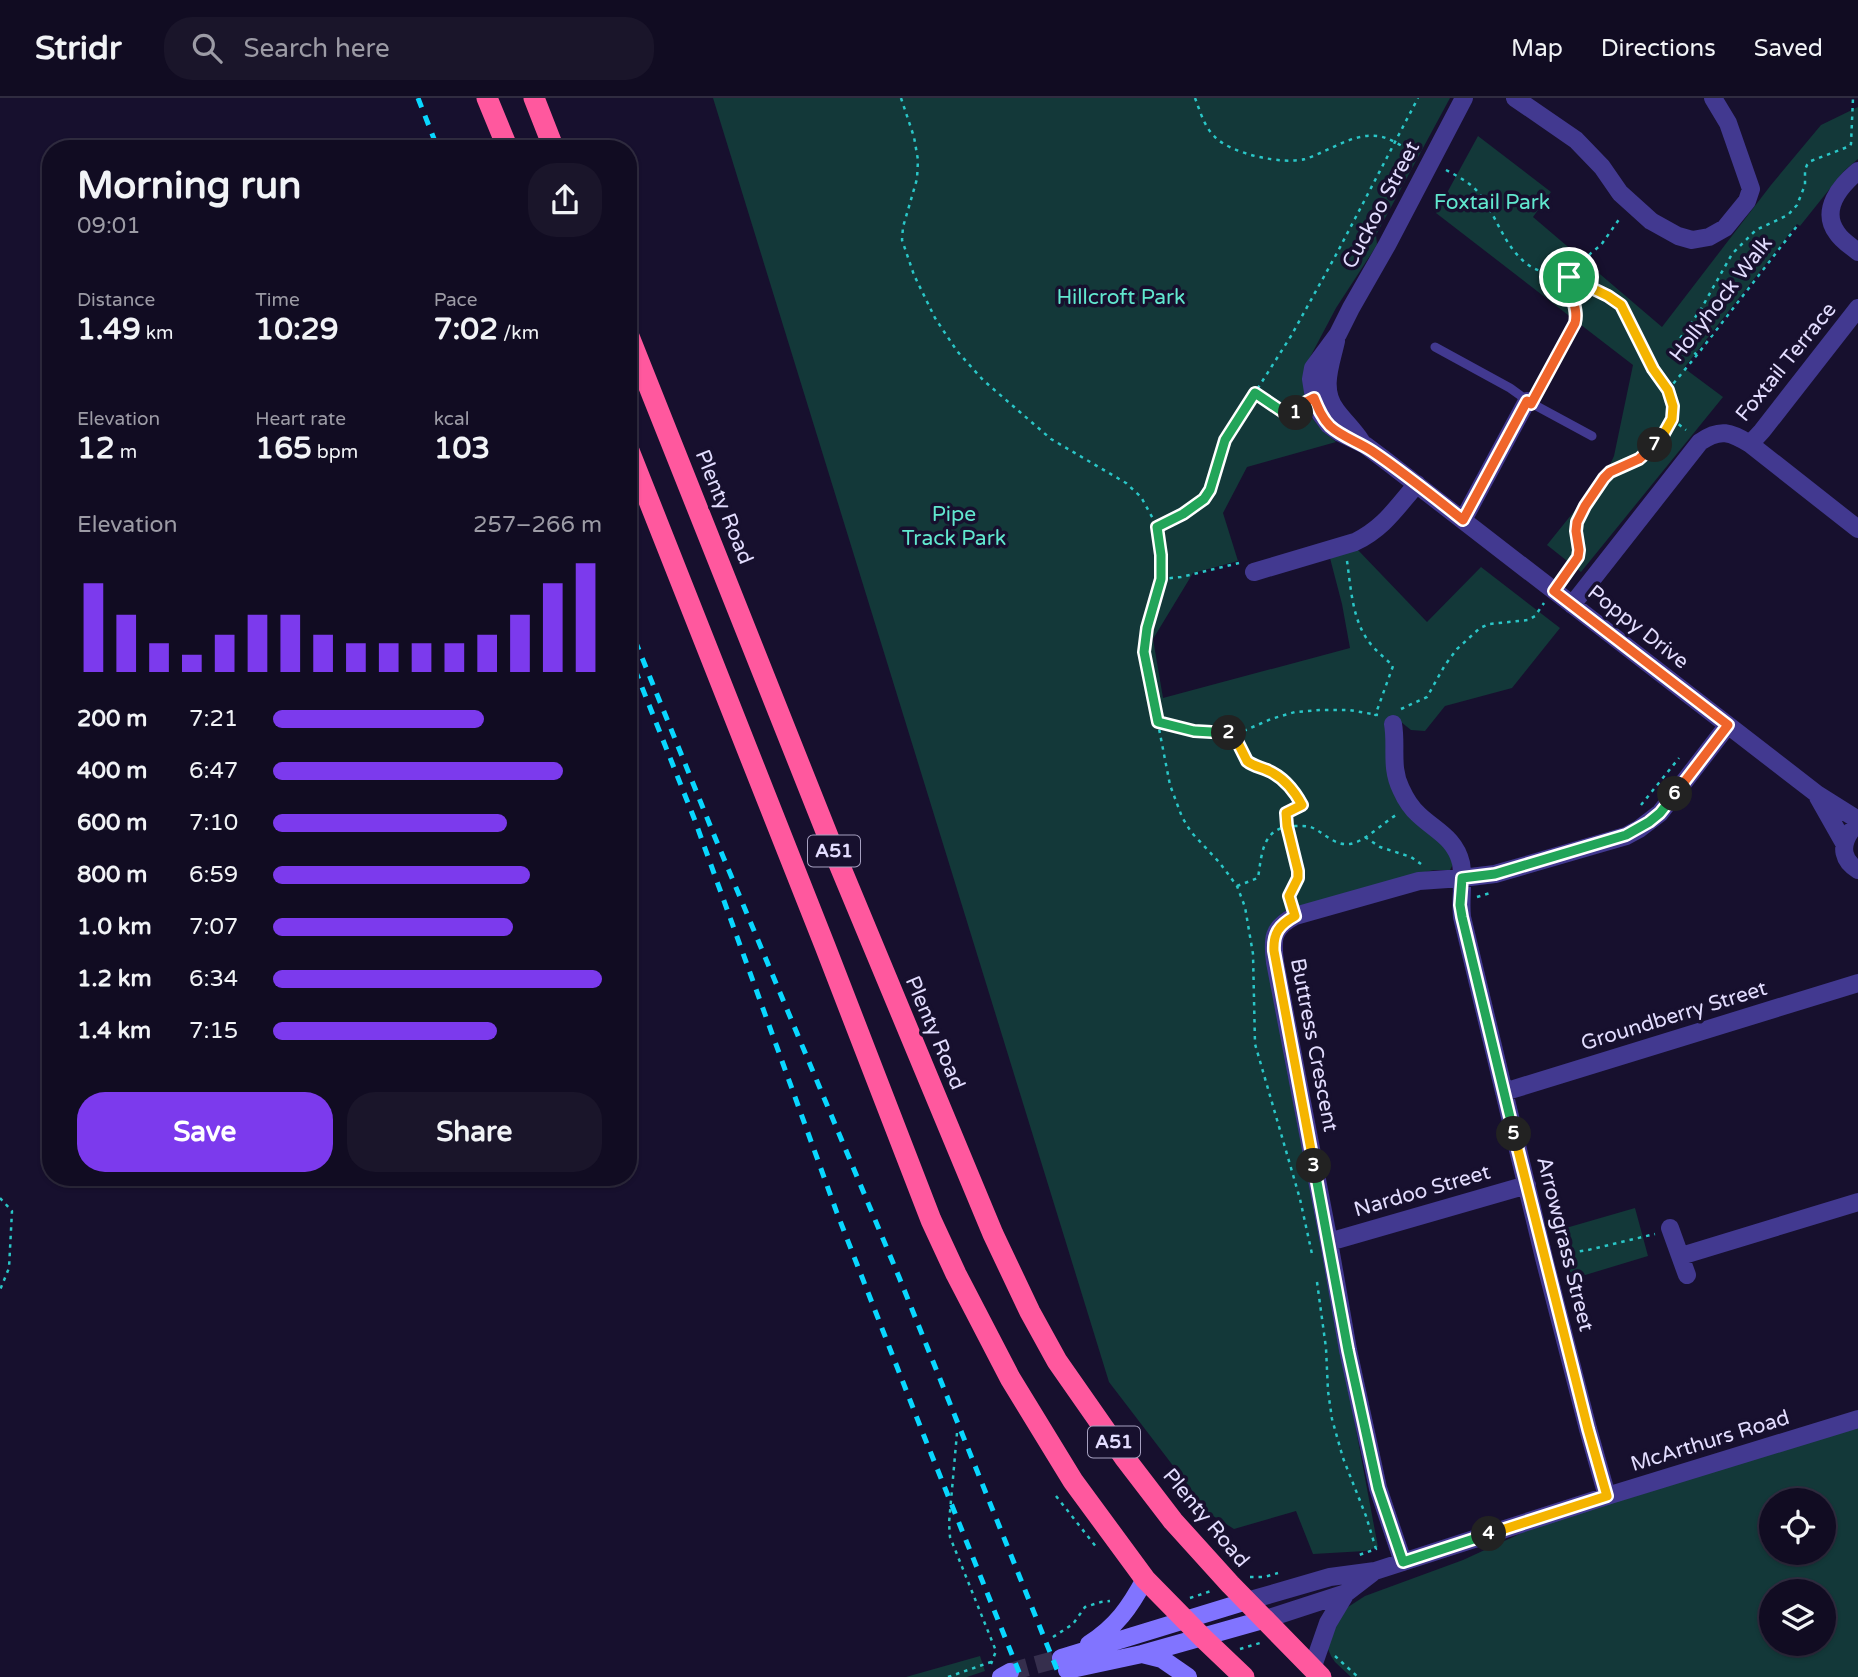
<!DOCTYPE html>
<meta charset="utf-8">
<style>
body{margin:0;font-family:"Varela Round",sans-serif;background:#1a152a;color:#f1f3f6;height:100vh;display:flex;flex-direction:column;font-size:26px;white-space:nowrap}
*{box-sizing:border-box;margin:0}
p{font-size:23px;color:#9c9ba5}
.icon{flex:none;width:38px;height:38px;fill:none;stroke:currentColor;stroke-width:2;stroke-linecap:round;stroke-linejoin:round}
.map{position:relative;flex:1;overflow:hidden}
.sheet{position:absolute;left:42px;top:42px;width:595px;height:1046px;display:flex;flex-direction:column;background:#110c22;border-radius:28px;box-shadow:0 2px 5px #0004,0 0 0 2px #302c40}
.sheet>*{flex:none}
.controls{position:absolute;left:1759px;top:1390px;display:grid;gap:14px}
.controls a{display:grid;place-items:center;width:77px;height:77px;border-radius:50%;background:#110c22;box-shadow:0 2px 5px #0004,0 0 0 2px #302c40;font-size:35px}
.pin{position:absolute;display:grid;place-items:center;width:60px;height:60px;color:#fff;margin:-30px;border:4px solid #fff;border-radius:50%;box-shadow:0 2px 7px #0007}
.km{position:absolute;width:35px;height:35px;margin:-18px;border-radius:50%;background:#222;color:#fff;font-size:19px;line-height:35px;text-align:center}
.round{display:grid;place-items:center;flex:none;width:74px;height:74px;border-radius:28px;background:#1a152a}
.overview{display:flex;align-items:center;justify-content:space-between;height:119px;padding:0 35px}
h1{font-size:38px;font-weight:700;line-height:52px}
.stats{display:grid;grid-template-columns:repeat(3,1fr);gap:10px;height:119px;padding:7px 35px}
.stats div{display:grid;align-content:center}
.stats b{font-size:30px;font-weight:700}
.stats small{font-size:19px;font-weight:400}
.stats p{font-size:19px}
.chart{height:196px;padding:14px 35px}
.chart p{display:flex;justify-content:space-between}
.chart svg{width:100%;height:126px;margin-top:7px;stroke:#7c3aed;stroke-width:6}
.button{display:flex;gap:14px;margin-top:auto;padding:14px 35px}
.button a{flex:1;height:80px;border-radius:28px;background:#7c3aed;color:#fff;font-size:28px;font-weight:700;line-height:80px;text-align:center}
.button a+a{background:#1a152a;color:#f1f3f6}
ul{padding:0 35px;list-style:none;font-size:23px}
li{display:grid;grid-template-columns:112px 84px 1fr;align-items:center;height:52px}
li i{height:18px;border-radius:9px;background:#7c3aed}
header{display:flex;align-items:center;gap:42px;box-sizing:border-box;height:98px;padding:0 35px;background:#110c22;border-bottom:2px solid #302c40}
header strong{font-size:33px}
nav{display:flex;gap:38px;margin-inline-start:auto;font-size:24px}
.search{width:490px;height:63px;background:#1a152a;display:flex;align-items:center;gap:18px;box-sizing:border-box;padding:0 24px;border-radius:28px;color:#9c9ba5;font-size:26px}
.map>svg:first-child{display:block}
</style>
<header>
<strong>Stridr</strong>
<div class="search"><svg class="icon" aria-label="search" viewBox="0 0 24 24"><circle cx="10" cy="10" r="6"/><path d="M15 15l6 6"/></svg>Search here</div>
<nav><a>Map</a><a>Directions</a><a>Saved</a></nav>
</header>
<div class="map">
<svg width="1858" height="1579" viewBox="0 0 1858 1579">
<rect width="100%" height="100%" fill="#17102e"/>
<path fill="#133839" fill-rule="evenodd" d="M713 0H1450L1376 137 1377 146 1375 150 1336 210 1308 263 1304 292 1308 310 1312 320 1322 332 1336 344 1247 369 1223 415 1238 463 1193 475 1153 541 1163 600 1350 550 1342 506 1330 460 1357 451 1427 524 1481 469 1560 530 1512 590 1445 608 1425 633 1411 632 1401 624 1387 666 1446 747 1453 766 1450 772H1434L1412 777 1289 811C1267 823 1269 835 1267 858L1378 1449 1365 1453 1313 1456 1296 1413 1234 1431 1210 1416 1109 1284Z
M1858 9V61L1844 73 1800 128 1797 126 1684 270 1723 299 1581 474 1547 447 1608 371 1614 358 1633 267 1436 115 1478 38 1551 94 1533 119 1662 229 1771 87 1821 27Z
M1635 1110 1648 1158 1572 1181 1559 1132Z
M1858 1328V1579H1351L1335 1564 1331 1558 1328 1551V1542L1342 1517 1348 1509 1365 1498 1463 1462 1537 1428ZM1771 1402H1824V1454H1771ZM1771 1493H1824V1545H1771Z
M980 1558 985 1573 967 1579H906Z"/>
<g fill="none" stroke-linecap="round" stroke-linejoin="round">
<path stroke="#362f4d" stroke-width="18" stroke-dasharray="18 9" stroke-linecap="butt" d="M1010 1574 1061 1560"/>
<path stroke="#2ac6c7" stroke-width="2.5" stroke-dasharray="3.5 5" stroke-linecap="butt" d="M901 0 914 39 918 62 917 81 903 129 902 142 914 177 935 220 957 253 983 282 1051 341 1126 385 1141 399 1157 428 1161 457V481L1147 530 1144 554 1170 687 1182 719 1191 734 1219 764 1237 788 1245 809 1253 856 1255 946 1300 1101 1312 1156
M1195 0C1200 13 1204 28 1214 38 1230 56 1283 67 1305 61 1328 54 1352 35 1377 38 1390 39 1404 50 1416 56
M1446 72C1459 79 1473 86 1481 98 1498 121 1504 148 1527 166 1539 175 1554 176 1568 179 1583 183 1610 197 1621 207 1631 226 1640 246 1650 265 1655 275 1663 282 1668 292 1681 314 1667 337 1649 352 1630 369 1613 367 1598 389 1590 400 1580 413 1577 426 1575 435 1579 444 1579 453 1579 463 1568 472 1563 480
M1697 257 1679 242 1701 211 1732 156 1756 132 1788 117 1797 107 1805 87V72L1807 67 1811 63 1850 48 1851 46 1853 0
M1538 292C1545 278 1575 229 1576 218 1577 204 1567 193 1569 179L1591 155 1601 147 1620 120
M1668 292 1697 257 1797 128
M1255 295 1292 320 1299 312
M1672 321 1686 332
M1157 428 1196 409 1204 401 1210 392 1225 342 1291 238 1337 155 1418 0
M1347 463C1351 490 1352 521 1369 544 1376 553 1385 560 1393 568L1375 618
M1161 481 1181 479 1239 465
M1401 611 1427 599 1445 567 1457 551 1480 530 1489 526 1528 522 1535 518 1544 505
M1160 624 1194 633 1226 636 1246 632 1271 621 1295 614 1321 612H1349L1378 617
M1233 634 1247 663C1253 668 1260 669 1267 672 1284 679 1294 692 1302 707L1286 715 1287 728 1298 773V780L1289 798 1290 801
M1641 707 1679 660
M1365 739 1380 749 1411 759 1421 766
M1237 788 1258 780C1262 755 1262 729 1294 728 1301 728 1308 727 1315 731 1326 737 1336 748 1350 746 1364 744 1383 725 1396 717
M1477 799 1490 795
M0 1100 12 1113 9 1170 0 1192
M1563 1156 1588 1152 1655 1136
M1317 1184 1326 1250 1328 1293 1332 1321 1343 1360 1366 1418 1376 1451 1359 1457
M957 1335 949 1425 950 1439 996 1553 991 1566
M1056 1398 1097 1450
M1250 1479H1264L1278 1475
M1190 1500 1211 1493
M1053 1539 1073 1526 1085 1509 1101 1504 1110 1503
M1240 1551 1260 1545
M1335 1558 1358 1579
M948 1579 991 1564"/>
<path stroke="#423990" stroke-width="9" d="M1435 249 1510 290 1531 305 1592 338"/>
<path stroke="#423990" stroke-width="18" d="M1464 0 1387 147 1351 210 1338 236 1313 270 1311 281 1314 300 1320 315 1329 327 1340 335 1365 347 1385 362 1817 696 1858 722
M1515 0 1576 42 1602 69 1620 95 1651 123 1678 138 1692 142 1709 139 1725 130 1747 103 1751 91 1728 25 1713 0
M1858 73C1840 88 1820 112 1837 135 1842 143 1851 148 1858 154
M1336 243C1331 266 1320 291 1336 312 1344 323 1354 332 1361 343
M1750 346 1762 333 1858 210
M1463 422 1527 303
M1254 474 1355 444C1384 430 1396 410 1417 386
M1572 507 1700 344C1720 330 1731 334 1750 346L1858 431
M1393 626C1397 648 1390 669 1401 691 1405 700 1411 710 1419 717 1436 733 1455 740 1461 765 1464 783 1460 802 1462 819L1544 1160 1588 1331 1607 1398
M1818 699 1844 745
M1850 734C1840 749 1843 763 1858 772
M1504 994 1858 885
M1670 1130 1687 1177
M1329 1144 1527 1087
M1681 1158 1858 1104
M1403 1464 1378 1390 1348 1252 1329 1144 1275 864C1272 841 1272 830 1295 818L1419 783 1462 780 1495 776 1626 738 1639 731 1660 715 1728 627
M1247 1503 1330 1479 1375 1473 1607 1398 1858 1321
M1266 1521 1346 1495 1372 1475
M1312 1571 1328 1525 1346 1495"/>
<path stroke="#8174ff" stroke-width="18" d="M1089 1546C1116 1529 1130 1509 1145 1481
M1142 1556 1162 1561 1188 1579
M1061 1560 1247 1503
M1067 1572 1142 1556 1266 1521
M1001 1579 1010 1574"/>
<path stroke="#ff589e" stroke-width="21" d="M487 0 508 51
M534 0 554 51
M628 236 837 761 993 1136 1030 1214 1057 1263 1124 1359 1173 1423 1230 1486 1321 1579
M628 350 825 848 931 1122 956 1176 1010 1280 1073 1383 1145 1481 1203 1540 1244 1579"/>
<path stroke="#09d7ff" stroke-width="5" stroke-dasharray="10 9" stroke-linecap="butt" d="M418 0 438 51
M628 525 714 737 899 1179 1060 1579
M628 554 694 720 837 1115 924 1338 1021 1579"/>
</g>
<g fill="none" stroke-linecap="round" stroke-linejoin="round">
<g stroke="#fff" stroke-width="14">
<path id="split-1" d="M1296 315 1304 305 1314 300C1318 310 1322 320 1330 328 1342 339 1359 344 1372 353 1403 374 1433 398 1463 422L1527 303 1531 306 1575 225C1579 209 1568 196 1569 179"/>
</g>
<g stroke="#fff" stroke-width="14">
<path id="split-2" d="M1229 635 1194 633 1158 624 1144 554 1147 530 1161 481V457L1157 429 1183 416 1204 401 1210 392 1225 342 1255 295 1292 320 1296 315"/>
</g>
<g stroke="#fff" stroke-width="14">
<path id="split-3" d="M1229 635H1233L1247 663C1253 668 1260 669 1267 672 1284 679 1294 692 1302 707L1286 715 1287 728 1298 773V780L1289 798 1295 818C1279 827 1273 835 1274 853L1314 1068"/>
</g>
<g stroke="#fff" stroke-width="14">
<path id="split-4" d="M1314 1068 1348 1252 1378 1390 1403 1464 1489 1436"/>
</g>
<g stroke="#fff" stroke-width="14">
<path id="split-5" d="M1489 1436 1607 1398 1588 1331 1514 1036"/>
</g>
<g stroke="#fff" stroke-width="14">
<path id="split-6" d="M1514 1036 1462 819 1460 807 1462 780 1495 776 1626 737 1649 724 1660 715 1675 696"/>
</g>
<g stroke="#fff" stroke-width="14">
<path id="split-7" d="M1655 347 1639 361 1610 374 1604 380 1585 408 1577 424 1576 433 1579 452 1578 459 1554 493 1728 627 1675 696"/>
</g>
<g stroke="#fff" stroke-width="14">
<path id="split-8" d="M1569 179 1608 198 1621 207 1653 271 1668 292 1673 308 1672 321 1662 339 1655 347"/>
</g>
<use href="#split-1" stroke="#f0652b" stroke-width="9"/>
<use href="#split-2" stroke="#22a559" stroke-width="9"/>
<use href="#split-3" stroke="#f5b400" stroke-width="9"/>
<use href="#split-4" stroke="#22a559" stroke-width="9"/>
<use href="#split-5" stroke="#f5b400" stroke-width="9"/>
<use href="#split-6" stroke="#22a559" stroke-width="9"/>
<use href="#split-7" stroke="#f0652b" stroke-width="9"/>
<use href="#split-8" stroke="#f5b400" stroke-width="9"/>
</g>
<g text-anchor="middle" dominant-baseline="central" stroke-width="7" stroke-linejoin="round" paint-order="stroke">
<g fill="#17102e" stroke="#a6a0c0" stroke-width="2">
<rect x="808" y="737.5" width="52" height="31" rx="5"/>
<rect x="1088" y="1328.5" width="52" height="31" rx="5"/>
</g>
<g font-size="19" font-weight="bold" fill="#e3ddff">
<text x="834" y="753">A51</text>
<text x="1114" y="1344">A51</text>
</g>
<g font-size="21" fill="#61e8cf" stroke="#17102e">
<text x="1492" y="104">Foxtail Park</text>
<text x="1121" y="199">Hillcroft Park</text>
<text x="954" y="416">Pipe<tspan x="954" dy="24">Track Park</tspan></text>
</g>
<g font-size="21" fill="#e3ddff" stroke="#17102e">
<text transform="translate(1381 107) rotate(-62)">Cuckoo Street</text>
<text transform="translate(1721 201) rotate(-52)">Hollyhock Walk</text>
<text transform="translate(1786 264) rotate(-51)">Foxtail Terrace</text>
<text transform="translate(724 409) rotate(68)">Plenty Road</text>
<text transform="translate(1638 529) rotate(38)">Poppy Drive</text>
<text transform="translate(1674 918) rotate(-17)">Groundberry Street</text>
<text transform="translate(935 935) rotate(67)">Plenty Road</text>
<text transform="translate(1314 947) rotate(79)">Buttress Crescent</text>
<text transform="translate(1422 1093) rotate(-16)">Nardoo Street</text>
<text transform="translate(1565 1146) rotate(76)">Arrowgrass Street</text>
<text transform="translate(1710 1343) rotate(-17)">McArthurs Road</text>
<text transform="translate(1206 1420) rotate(50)">Plenty Road</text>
</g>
</g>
</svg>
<div class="controls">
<a><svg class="icon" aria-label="locate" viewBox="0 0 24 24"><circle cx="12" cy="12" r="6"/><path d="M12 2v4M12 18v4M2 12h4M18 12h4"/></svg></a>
<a><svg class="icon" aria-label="layers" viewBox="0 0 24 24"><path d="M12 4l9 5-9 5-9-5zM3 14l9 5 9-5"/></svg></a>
</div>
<div class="pin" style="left:1569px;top:179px;background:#1e9e55"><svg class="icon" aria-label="arrive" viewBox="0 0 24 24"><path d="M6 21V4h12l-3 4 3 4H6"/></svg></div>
<b class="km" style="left:1296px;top:315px">1</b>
<b class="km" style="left:1229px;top:635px">2</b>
<b class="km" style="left:1314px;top:1068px">3</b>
<b class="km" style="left:1489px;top:1436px">4</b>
<b class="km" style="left:1514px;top:1036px">5</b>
<b class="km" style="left:1675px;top:696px">6</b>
<b class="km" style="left:1655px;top:347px">7</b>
<section class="sheet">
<div class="overview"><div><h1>Morning run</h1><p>09:01</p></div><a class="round"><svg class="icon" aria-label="share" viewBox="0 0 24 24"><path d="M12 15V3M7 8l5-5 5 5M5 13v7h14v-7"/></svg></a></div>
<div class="stats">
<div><p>Distance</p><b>1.49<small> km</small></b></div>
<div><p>Time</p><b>10:29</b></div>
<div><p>Pace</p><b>7:02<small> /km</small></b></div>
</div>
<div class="stats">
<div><p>Elevation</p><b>12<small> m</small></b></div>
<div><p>Heart rate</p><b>165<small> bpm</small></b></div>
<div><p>kcal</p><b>103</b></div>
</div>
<div class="chart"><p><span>Elevation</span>257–266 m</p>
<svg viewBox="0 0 160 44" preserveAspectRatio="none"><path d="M5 44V13M15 44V24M25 44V34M35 44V38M45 44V31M55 44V24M65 44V24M75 44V31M85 44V34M95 44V34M105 44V34M115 44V34M125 44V31M135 44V24M145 44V13M155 44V6"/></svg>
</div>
<ul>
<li><b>200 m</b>7:21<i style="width:64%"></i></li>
<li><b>400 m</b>6:47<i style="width:88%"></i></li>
<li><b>600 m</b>7:10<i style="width:71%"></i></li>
<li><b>800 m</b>6:59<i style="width:78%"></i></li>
<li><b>1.0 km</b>7:07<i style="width:73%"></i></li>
<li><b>1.2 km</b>6:34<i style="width:100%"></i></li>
<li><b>1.4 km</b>7:15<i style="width:68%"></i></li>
</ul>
<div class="button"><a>Save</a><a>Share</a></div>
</section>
</div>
